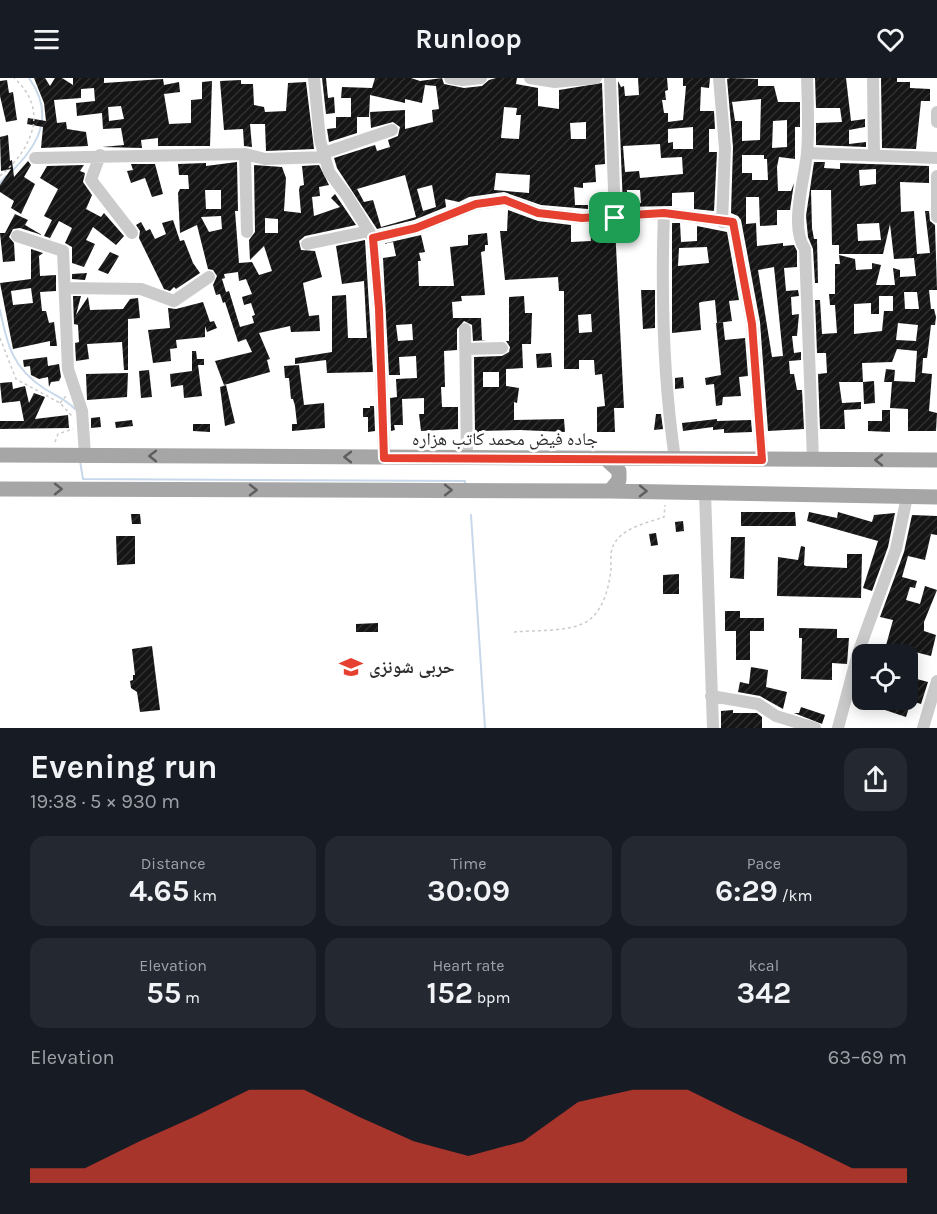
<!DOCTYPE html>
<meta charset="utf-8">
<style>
body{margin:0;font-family:Karla,"Noto Naskh Arabic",sans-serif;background:#242831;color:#f1f3f6;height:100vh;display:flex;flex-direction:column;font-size:22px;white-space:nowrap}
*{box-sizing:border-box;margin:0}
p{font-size:20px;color:#9ea1a6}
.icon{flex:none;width:33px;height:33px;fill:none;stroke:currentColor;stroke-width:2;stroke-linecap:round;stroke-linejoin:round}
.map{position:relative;height:650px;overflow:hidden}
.side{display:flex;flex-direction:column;background:#171b24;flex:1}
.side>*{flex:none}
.buttons{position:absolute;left:852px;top:566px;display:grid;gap:12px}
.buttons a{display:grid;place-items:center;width:66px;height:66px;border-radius:12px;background:#171b24;box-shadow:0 3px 15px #0003;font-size:30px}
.pin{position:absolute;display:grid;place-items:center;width:51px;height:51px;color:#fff;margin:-26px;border-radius:12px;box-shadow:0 3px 9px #0006}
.round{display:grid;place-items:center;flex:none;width:63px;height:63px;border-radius:18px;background:#242831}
.headline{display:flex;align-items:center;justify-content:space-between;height:102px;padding:0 30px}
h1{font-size:33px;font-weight:700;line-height:45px}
.figures{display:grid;grid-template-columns:repeat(3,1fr);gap:9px;height:102px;padding:6px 30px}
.figures div{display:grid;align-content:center;border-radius:15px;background:#242831;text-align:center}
.figures b{font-size:30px;font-weight:700}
.figures small{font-size:16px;font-weight:400}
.figures p{font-size:16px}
.chart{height:168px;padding:12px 30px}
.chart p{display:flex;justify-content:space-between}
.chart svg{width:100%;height:108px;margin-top:6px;fill:#e54030;opacity:.7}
header{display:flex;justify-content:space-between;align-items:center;height:78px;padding:0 30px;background:#171b24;font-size:27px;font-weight:700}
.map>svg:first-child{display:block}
</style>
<header><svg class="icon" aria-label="menu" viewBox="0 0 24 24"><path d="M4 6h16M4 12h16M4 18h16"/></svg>Runloop<svg class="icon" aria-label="heart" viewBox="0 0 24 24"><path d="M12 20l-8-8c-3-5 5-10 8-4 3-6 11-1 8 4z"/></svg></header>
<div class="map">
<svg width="937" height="650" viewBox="0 0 937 650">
<defs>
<pattern id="building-hatch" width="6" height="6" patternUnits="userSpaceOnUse" patternTransform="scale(1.5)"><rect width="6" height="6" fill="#151515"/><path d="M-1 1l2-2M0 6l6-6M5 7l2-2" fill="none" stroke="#2f2f2f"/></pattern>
</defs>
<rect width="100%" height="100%" fill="#fff"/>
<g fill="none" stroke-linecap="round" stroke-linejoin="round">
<path stroke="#c8d8eb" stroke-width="2" d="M13 92C41 64 54 35 29 0
M0 105 6 98
M0 232C7 267 13 291 45 311 56 318 65 321 75 331
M80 383 83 401 465 403V408
M471 437 485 650"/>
</g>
<path fill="url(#building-hatch)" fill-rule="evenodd" d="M34 0H45L50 8 55 0H62L73 7V0H104V5L163 1 164 7 179 4 180 14 164 16 169 46 191 45V22L202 21V4L212 3 210 68H158V60L141 62 142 70 102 69 124 67 121 50 103 51 102 35 77 38 76 25 95 23 94 10 81 11V20L54 22 57 45 66 44 67 51 86 54 88 68 41 70 43 49 27 46 28 40 46 43 44 25ZM121 28 124 41 109 43 108 29Z
M322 0H326L328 20 334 19 335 35 326 36Z
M375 0H411L420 3 442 0 444 6 464 10 482 8 489 2 496 0H517L516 6 538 10V28L559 31V12L602 5 605 86 595 87 596 104 583 105V110L574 109 575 127H588V131L541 127 504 114 469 119 459 124 445 121 446 129 414 142 377 151 337 90 334 80 375 67 377 73 390 69 388 62 398 58 400 49 393 44 371 50 370 34 405 32V51L433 44 432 32 439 31 436 8 425 7 422 25 405 21V25L370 17 369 39H357V55L329 64 327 51 336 50V39H351V20H341L342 9 372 10ZM504 29 517 30 516 37H521L519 61 501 60ZM586 44V61H571L570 45ZM496 95 530 97 529 115 494 112ZM405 97 416 139 381 149 373 122 364 124 357 111ZM432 107 436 129 423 133 417 111Z
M638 0H667L668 12 665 13 666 22H662L664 35H668V44L683 42 686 8H683V0H710L709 10 701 9 700 33H714L715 51H709V74H717L714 133 694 131V114L672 115V128L623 129 618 3 621 9 624 8 625 18 639 17ZM693 49V71H673V64L668 65V51ZM660 66 661 80 682 79 683 96 640 100 639 93 625 94 623 68ZM627 112H640L641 125 627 126Z
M730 0 758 1V8H774L778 24H800V49H795V81L779 79 777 89 778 113H791L794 105 790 132H777V147L760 148 759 119H746V146L756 145 757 168 783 165V168L794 167 797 173V189L784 190 786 213 798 212 799 218 791 219 792 237 799 236 797 258H792L794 275 801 274V282L789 283 790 296H794L797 312H802L804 351 768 353 760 244 741 142 738 138 731 135 733 69 727 1ZM761 21 760 62 742 63V43H735L732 24ZM787 42V69L772 70 773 43ZM742 77H764V81H767L768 102H752V95H742ZM774 189 783 278 772 279 758 192Z
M815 0H846L851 43 865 41V19V49L849 52V66L866 64V69L816 67V45L842 44 840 30H816Z
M881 0H897V4H910V10L930 11V23H921L916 71 882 70Z
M7 2 9 15 13 14 17 42 6 44 0 18V3Z
M241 2V6H253L254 27 264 29 265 34 286 33 288 5 306 4 314 71 266 73 265 46H250L252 69 244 68 243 51 224 52 220 3Z
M8 57 10 83 12 82 14 99 28 83 31 87 24 99 35 106 21 136 11 130 14 123 0 114V107L11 91 1 93 0 59Z
M237 84 238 133H235L239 185 252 184 259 197 272 193 264 168 250 182 249 162 255 154 254 87 282 89 286 100 284 133 301 135 299 112 300 108 304 107 302 88 319 87 329 107 319 109 320 118 312 119 314 138 340 129 331 120 335 116 356 147 305 158 299 163 301 172 315 173 322 199 303 205 309 238 319 237 320 253 291 254 290 248 259 255 270 281 267 282 270 294 224 307 215 283 252 274 246 261 238 264 225 224 223 225 220 216 216 217 213 207 217 198 213 192 208 191 197 147 180 155 178 115 180 111H189L188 97H179L178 86 206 85V88ZM205 112H221V131H206ZM221 138 222 151 209 154 201 139ZM265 140 278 141V155H265ZM238 194 239 203 246 201 252 216 242 219 244 227 251 225 255 237 252 238 254 245 240 249 229 213 226 214 222 201 225 200 224 196Z
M814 84H825L824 90 840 91V85L929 88V105L900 104 901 134 914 133 917 176 930 175 925 133H929L930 143 935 147 937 212H929L931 231H934L936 239 935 247H931L927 280H923L922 295 932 296 929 333 937 335 936 353H908V331L890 330 892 304H884L886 291 895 292 894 303 915 304 917 273 897 271 892 284 862 285 863 304H839L842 325 861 324V331L844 332 845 351H820L818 296 827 295 826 275H817L815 222H820L822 256 837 255 835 227H830L829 216H835V186H840L839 177 855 181 856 192 872 191V185L881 187 876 207H895L893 190 900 192V199L916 198 914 180 894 181 890 146 883 176H839V167H832L831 112H811L812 150 814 161H817L818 205H815L813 171 808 159 806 138ZM876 91V106L860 108 859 92ZM879 145 881 162 858 163 857 146ZM904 214H917L919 231H905ZM879 218H893V233H884L882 253 854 256V226L871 225V236H879ZM898 245 918 247 916 263 896 262Z
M131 86H155L163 116 152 119 145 100 131 105 127 93 133 92Z
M84 87 80 93 85 95 83 104 92 117 86 131 101 139 104 135 124 158 116 167 93 149 86 162 95 166 84 189 72 185V169L65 165 72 150 59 143 50 160 44 158 52 142 44 138 58 111 40 100 47 88Z
M508 132 538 143 571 147V164L591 163 590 148H615L624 330H614L615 354H597V329L605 328 602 296 595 297 594 282H579V291H564V213H559L558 199 505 202 500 153H507ZM591 236 592 254 579 255 578 237Z
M15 136 28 142 25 147 42 157 20 150 13 151 9 159 14 165 15 183 3 184 0 155H5Z
M173 142 180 163 184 162 193 185 200 195 176 211 174 209 170 213 164 211 139 160 140 153 136 147 141 144 146 153 150 151 155 161 166 156 162 145Z
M672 145H680L681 164 697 163V148L727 154 739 222 729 223 732 243 717 245 715 222 701 224 699 225 701 252 672 255ZM707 169 709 185 678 188 679 170Z
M487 155 488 167H485V173L481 174 485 217 461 218 462 223 452 224 453 240H481L482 262H487L473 263 472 247 464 243 457 251V272L444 273 445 309H441L442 329H458V351L421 353 419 336H424V320L402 321 403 347H394L395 352 391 353 390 320 397 319 396 301 417 300 416 278 399 279 400 297H389L383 180 396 178 393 164 382 166 421 157 425 174 419 175 421 183H418L419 208H454L450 169 468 167V157ZM412 246 413 262 398 263 396 247Z
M365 162 373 294 327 295 326 282 295 286V280L332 274V218L346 217 348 260H367L364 203 342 206 336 168Z
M31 171 43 175 39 178 40 198 56 197V213L40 214 42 233H46L49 245 54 244 57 268H50V263L13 271 0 205 31 201ZM31 210 33 225 13 227 11 213Z
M110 174 119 178 108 196 98 192Z
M87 195 85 202 72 201V196Z
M641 212H655V250L643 251Z
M73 218H81L76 237 88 219 90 232 123 231 130 221 138 220 140 240 128 241V292H124L122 264 87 266 89 281 76 283 75 265 79 264 78 247 74 246Z
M524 218 525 235H532L531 266H522L523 290 506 291V308L519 310 517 325 514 324V342L564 341 565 354 520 352 479 353V356H475L474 279 502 278 509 274 510 269 506 263H509V219ZM483 294H499V309H483Z
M203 224 210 244 214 243 217 250 207 254 205 248V259L176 262 177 270 170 271 171 283 153 285 148 252 170 250 168 230 176 231Z
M723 244 725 262 745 260 748 298 739 299 741 318 723 319 722 327 716 328 714 306 706 307 705 300 721 297 716 245Z
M192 273H196L197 281H204V287H198L202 318 184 320 183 307 171 309 170 296 192 293Z
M551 275 552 289 537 290 536 276Z
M47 279 48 288 59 286 61 299 59 303 51 304 49 309 48 299 39 301 31 297 30 288 24 289 23 282Z
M299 287 304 327 324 325 325 350 292 353V346H297L295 328 293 321H291L289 300H285L284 288Z
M149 292 152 319 141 320 139 293Z
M128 295 127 319 87 322 86 296Z
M683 299 684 310 675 311V300Z
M874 303 875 325 864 326 863 304Z
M12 304 13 311 25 308 29 325 34 315 45 319 35 341 68 337 69 350 0 351V343H24L20 323 2 325 0 305Z
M226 307 235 345 225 348 220 309Z
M370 328H374L375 353 368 354V339H363V330H370Z
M882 332H890V354L868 353V343H882Z
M656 336H661L663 351 654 352Z
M100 339 101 349 91 350V340Z
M717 341V343L751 342 752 354 724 355V351L713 352V349L683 353 682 345Z
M132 342 133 348 116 350 115 344Z
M193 346H210V354L193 353Z
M741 434H795L796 448H741Z
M809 434 837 440 838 434 872 444 874 437 895 435 888 469 872 513 863 510 878 463 807 443Z
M131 436H140L141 446H132Z
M912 437 937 438V457L931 456 925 482 908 478 902 499 917 503 915 510 910 509 906 522 920 526 925 508 937 512 924 544V553L936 557 931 578 915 574 910 593 908 592V576H866L870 566 885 571 893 542 880 539 904 474Z
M683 443 684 453 676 454 675 444Z
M656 455 658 467 651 468 649 456Z
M116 458H135V486L117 487Z
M731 459H745L744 501 730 500Z
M801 468 805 469 804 487 806 488 847 490V476H862L861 520 777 518 778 479 798 482Z
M679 496V516H663V497Z
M725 533H740V540H764V553H750V582H736V553H725Z
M378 545V554H356V546Z
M799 550 837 551V560H849L847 586 832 585V602L801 601 802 560H799Z
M152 568 160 632 140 634 137 614 131 610 130 603 133 602V597H135L132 571Z
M751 589 768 592 766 609 787 614 783 631 760 618 738 614 740 604 749 606Z
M862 590V625L854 622Z
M917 601 928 604 921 626 911 623 906 639 876 629 878 622 896 628 898 621H908V607L915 610Z
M801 629 825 637 822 646 794 635H799Z
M733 632V635H757L762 639V650H721V633Z"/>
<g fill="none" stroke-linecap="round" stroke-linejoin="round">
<path stroke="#cbcbcb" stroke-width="1.5" stroke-dasharray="3 3" stroke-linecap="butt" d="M0 98C32 71 50 32 14 0
M0 260 16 301 60 325 72 338
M60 325 66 318
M55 364 58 356 73 351
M514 554C535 552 563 554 582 546 602 538 609 511 611 491 611 485 610 474 613 468 621 450 647 445 664 439L665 427"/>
<path stroke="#cbcbcb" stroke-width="12" d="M314 0 320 62 329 94 347 118 373 160 379 231 384 379
M450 0 463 2 481 0
M530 0 555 4 596 0
M610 0 615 140
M719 0 725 70 722 144
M807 0C808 25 809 50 807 75 805 100 789 149 805 171L813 381
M873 0 874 76
M937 34V44
M324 75 392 52
M807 75 937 80
M245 76 247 154
M100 77 91 102 132 155
M35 80 245 76 265 81 325 79
M937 98V139
M664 135C661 217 663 299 675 381
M17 158 63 173 68 291 82 333 85 377
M373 160 416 150 476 126 505 122 539 135 582 140 664 135 733 144 752 246 762 382
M307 166 369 153
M66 210 141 211 174 223 209 199
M465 251 467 380
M466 271 502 270
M705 415 713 650
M711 618 758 626 776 638 815 650
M838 650 858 575 896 471 907 419
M923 650 937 603"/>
<path stroke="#a6a6a6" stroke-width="15" d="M0 377 937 382
M606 381 619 393V402L610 413
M0 411 610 413 937 419"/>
</g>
<defs><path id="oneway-chevron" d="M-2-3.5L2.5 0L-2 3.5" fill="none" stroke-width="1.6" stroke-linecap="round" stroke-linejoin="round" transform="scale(1.5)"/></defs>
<g stroke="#5e5e5e">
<use href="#oneway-chevron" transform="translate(153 378) rotate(-180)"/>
<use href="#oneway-chevron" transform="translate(348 379) rotate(-180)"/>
<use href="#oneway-chevron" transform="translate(879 382) rotate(-180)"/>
<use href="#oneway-chevron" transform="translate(58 411)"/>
<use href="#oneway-chevron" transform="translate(253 412)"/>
<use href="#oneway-chevron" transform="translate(448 412)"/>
<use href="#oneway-chevron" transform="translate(643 413) rotate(1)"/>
</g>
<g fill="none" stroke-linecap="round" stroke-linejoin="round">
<g stroke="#fff" stroke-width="12">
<path id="route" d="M505 122 538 135 582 140 664 135 733 144 752 246 762 382 384 380 379 231 373 160 416 150 476 126Z"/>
</g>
<use href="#route" stroke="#e54030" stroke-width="8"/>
</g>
<defs>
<g id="university-bare" transform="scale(1.8)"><path d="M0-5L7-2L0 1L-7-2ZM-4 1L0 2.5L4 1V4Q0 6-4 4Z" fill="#e54030" stroke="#fff" stroke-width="2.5" paint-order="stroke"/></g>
</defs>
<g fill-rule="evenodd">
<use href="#university-bare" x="351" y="589"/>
</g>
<g text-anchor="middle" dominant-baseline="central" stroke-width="6" stroke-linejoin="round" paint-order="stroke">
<g font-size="18" fill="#2e2e2e" stroke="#fff">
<text x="505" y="361">جاده فیض محمد کاتب هزاره</text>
</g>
<g font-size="18" font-weight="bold" fill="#2e2e2e" stroke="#fff" text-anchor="start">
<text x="369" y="589">حربی شونزی</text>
</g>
</g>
</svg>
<div class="buttons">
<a><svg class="icon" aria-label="locate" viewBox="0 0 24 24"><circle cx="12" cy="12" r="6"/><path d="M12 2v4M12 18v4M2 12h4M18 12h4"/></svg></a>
</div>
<div class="pin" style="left:615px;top:140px;background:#1e9e55"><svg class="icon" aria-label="arrive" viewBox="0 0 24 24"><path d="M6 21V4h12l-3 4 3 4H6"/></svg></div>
</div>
<section class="side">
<div class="headline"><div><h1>Evening run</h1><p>19:38 · 5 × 930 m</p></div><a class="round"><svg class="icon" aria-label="share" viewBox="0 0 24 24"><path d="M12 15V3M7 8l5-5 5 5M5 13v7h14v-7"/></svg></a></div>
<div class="figures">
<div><p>Distance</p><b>4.65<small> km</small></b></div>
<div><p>Time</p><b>30:09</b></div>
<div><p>Pace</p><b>6:29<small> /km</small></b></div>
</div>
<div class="figures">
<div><p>Elevation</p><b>55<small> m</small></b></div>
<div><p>Heart rate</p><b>152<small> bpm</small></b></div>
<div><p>kcal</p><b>342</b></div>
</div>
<div class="chart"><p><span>Elevation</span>63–69 m</p>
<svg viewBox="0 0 160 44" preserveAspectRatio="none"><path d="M0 44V38L10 38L20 27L30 17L40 6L50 6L60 17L70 27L80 33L90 27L100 11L110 6L120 6L130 17L140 27L150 38L160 38V44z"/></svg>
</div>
</section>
